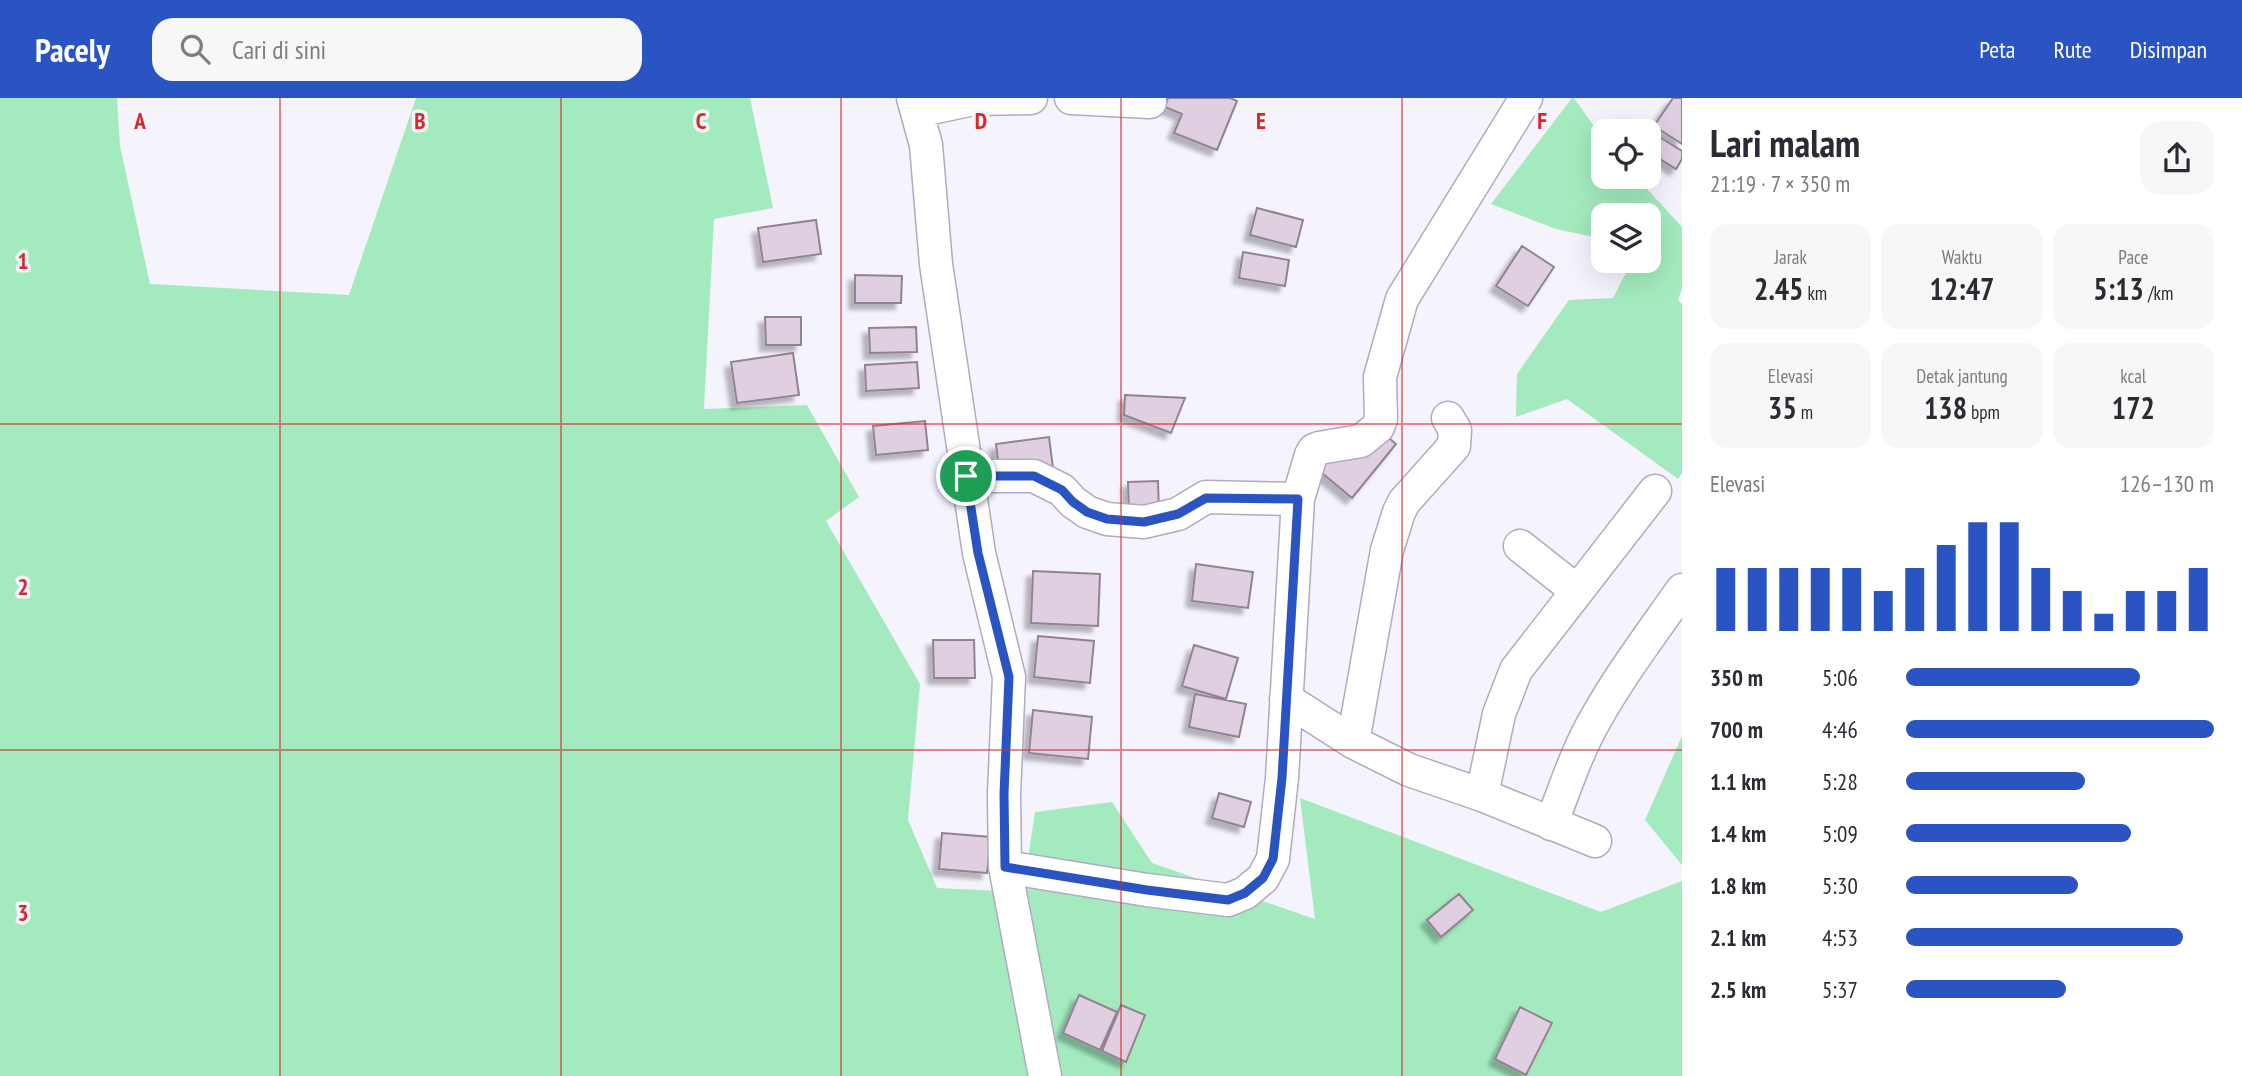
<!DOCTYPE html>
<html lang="id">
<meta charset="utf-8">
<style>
body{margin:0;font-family:"PT Sans Narrow",sans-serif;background:#f7f7f7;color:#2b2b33;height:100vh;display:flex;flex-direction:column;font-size:26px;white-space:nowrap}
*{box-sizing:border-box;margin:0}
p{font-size:23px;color:#7c7c81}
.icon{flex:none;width:38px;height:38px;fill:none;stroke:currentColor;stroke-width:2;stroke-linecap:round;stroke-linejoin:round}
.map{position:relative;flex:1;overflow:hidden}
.sheet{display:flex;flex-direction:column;background:#fff;width:560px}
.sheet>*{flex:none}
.fabs{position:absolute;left:1591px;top:21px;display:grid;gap:14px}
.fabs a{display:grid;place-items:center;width:70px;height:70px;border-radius:14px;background:#fff;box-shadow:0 7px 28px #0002;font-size:35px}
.pin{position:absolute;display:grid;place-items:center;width:60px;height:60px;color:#fff;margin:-30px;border:4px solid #fff;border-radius:50%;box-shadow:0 2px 7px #0007}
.round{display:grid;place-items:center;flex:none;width:74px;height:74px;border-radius:21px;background:#f7f7f7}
.head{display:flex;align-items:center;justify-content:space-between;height:119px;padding:0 28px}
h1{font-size:38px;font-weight:600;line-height:52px}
.figures{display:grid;grid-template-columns:repeat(3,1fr);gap:10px;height:119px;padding:7px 28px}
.figures div{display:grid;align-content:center;border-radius:18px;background:#f7f7f7;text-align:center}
.figures b{font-size:30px;font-weight:600}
.figures small{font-size:19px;font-weight:400}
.figures p{font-size:19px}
.chart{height:196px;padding:14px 28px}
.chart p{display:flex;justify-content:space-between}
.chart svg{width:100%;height:126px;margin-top:7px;stroke:#2b54c3;stroke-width:6}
ul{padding:0 28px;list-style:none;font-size:23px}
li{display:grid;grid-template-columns:112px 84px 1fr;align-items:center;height:52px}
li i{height:18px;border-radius:9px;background:#2b54c3}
header{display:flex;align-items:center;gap:42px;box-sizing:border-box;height:98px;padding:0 35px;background:#2b54c3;color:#fff}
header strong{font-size:33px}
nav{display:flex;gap:38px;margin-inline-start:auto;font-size:24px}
.search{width:490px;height:63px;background:#f7f7f7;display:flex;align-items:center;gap:18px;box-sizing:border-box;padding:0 24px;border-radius:21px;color:#7c7c81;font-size:26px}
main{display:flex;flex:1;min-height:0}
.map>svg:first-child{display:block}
</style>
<header>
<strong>Pacely</strong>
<div class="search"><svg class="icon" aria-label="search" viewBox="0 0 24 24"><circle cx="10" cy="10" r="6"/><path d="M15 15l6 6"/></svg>Cari di sini</div>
<nav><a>Peta</a><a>Rute</a><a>Disimpan</a></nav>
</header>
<main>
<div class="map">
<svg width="1682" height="978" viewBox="0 0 1682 978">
<defs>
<filter id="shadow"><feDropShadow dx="-6" dy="6" stdDeviation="2" flood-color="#0004"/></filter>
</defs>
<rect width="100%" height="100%" fill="#f5f3fc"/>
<path fill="#a3ebbe" d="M0 0H117L120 48 150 186 349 197 416 0H750L773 110 714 121 704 311 807 307 859 399 826 423 920 586 908 722 937 790 1023 794 1035 714 1112 704 1152 765 1315 821 1300 700 1601 814 1682 783V978H0Z
M1572 0H1574L1603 41V79H1636L1682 129V190L1678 202 1682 206V375L1678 381 1567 301 1516 319 1517 276 1569 202 1613 200 1632 163H1648V117H1603V141L1556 131 1491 106Z
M1682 638V767L1645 722Z"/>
<path fill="#e0cfe1" stroke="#928293" stroke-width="2" filter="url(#shadow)" d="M1168 0H1230L1237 3 1217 52 1174 35 1182 16 1165 9Z
M1673 0H1682V46L1654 28Z
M1640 27 1682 53V61L1676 71 1655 58 1648 66V33H1635Z
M1257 110 1303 122 1296 149 1250 137Z
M816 122 821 156 763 164 758 130Z
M1522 148 1554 169 1528 208 1496 188Z
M1243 154 1289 162 1285 188 1239 180Z
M855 177 902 178 901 205H855Z
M765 219H801V247H766Z
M916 229 917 254 870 255 869 230Z
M793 255 799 297 737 305 731 264Z
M917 264 919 290 866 293 865 267Z
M1125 297 1185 300 1171 335 1124 317Z
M1368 322 1396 346 1352 400 1310 365 1338 330 1352 341Z
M925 323 928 352 876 357 873 328Z
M1049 339 1054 378 1001 385 996 346Z
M1158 383 1159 416H1129L1128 384Z
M1196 466 1253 474 1248 510 1192 503Z
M1033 473 1100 476 1098 528 1031 525Z
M1038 538 1094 543 1090 585 1034 579Z
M933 542H974L975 580H934Z
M1194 547 1238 560 1226 601 1182 588Z
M1195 596 1246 606 1239 639 1189 629Z
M1033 612 1092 619 1088 661 1029 655Z
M1219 695 1251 704 1244 729 1212 720Z
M942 735 991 739 987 775 939 771Z
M1459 796 1473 812 1441 839 1427 822Z
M1079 897 1117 914 1100 952 1063 935Z
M1121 907 1145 917 1126 964 1102 953Z
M1520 909 1552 925 1526 977 1495 961Z"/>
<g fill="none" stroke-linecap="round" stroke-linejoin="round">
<g stroke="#b0abc1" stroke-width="35">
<path id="street" d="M913 0 926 47 936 166 979 455 1009 579 1004 696 1005 769 1045 978
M1071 0 1150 4
M917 13 974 1 1031 0
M966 378H1034L1062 392 1073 404 1087 414 1107 421 1144 424 1178 416 1206 399 1298 401
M1520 448 1577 493
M1286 601 1353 644 1409 672 1482 697 1595 743
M1353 644 1387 452 1399 414 1404 404 1454 348 1455 332 1448 320
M1482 697 1499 616 1516 572 1655 393
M1551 726C1565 691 1576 655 1595 622 1620 577 1652 535 1682 492
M1005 769 1147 792 1228 802 1245 795 1263 780 1273 761 1282 680 1298 401 1311 357 1314 352 1319 350 1361 343 1378 329 1381 321 1380 279 1402 201 1526 0"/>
</g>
<use href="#street" stroke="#fff" stroke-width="32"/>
</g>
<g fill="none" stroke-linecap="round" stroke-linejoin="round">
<g stroke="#fff" stroke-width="14">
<path id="route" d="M966 378H1034L1062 392 1073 404 1087 414 1107 421 1144 424 1178 416 1206 400 1298 401 1282 680 1273 761 1263 780 1245 795 1228 802 1147 792 1005 769 1004 696 1009 579 978 455Z"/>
</g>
<use href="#route" stroke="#2b54c3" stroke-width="9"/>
</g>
<path fill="none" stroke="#d62828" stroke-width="2" stroke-opacity="0.55" d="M280 0V978M561 0V978M841 0V978M1121 0V978M1402 0V978M0 326H1682M0 652H1682"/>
<g font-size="23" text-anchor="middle" font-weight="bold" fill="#d62828" stroke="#f5f3fc" stroke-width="7" stroke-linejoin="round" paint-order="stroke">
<text x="140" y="31">A</text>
<text x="420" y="31">B</text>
<text x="701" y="31">C</text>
<text x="981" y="31">D</text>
<text x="1261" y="31">E</text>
<text x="1542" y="31">F</text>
<text x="23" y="171">1</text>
<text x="23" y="497">2</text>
<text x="23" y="823">3</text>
</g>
</svg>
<div class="fabs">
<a><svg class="icon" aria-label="locate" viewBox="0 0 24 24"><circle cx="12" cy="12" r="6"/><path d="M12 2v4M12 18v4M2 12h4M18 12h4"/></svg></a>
<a><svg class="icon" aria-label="layers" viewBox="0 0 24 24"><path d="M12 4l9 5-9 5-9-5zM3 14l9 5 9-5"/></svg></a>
</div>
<div class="pin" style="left:966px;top:378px;background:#1e9e55"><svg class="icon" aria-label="arrive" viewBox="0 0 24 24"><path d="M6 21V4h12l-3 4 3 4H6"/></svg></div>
</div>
<section class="sheet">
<div class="head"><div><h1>Lari malam</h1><p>21:19 · 7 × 350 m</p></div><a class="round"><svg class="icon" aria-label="share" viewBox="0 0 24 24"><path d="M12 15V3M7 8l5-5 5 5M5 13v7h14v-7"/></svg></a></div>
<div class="figures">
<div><p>Jarak</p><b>2.45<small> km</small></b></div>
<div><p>Waktu</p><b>12:47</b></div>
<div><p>Pace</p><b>5:13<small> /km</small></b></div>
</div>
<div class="figures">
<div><p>Elevasi</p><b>35<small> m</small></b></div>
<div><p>Detak jantung</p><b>138<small> bpm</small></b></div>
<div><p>kcal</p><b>172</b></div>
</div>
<div class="chart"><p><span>Elevasi</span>126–130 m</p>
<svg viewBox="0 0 160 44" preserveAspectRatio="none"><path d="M5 44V22M15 44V22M25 44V22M35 44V22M45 44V22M55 44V30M65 44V22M75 44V14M85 44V6M95 44V6M105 44V22M115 44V30M125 44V38M135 44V30M145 44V30M155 44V22"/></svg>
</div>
<ul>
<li><b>350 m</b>5:06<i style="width:76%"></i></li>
<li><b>700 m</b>4:46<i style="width:100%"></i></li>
<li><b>1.1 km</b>5:28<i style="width:58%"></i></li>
<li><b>1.4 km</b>5:09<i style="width:73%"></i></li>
<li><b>1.8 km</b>5:30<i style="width:56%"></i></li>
<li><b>2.1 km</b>4:53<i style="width:90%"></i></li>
<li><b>2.5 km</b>5:37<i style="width:52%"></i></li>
</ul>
</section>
</main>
